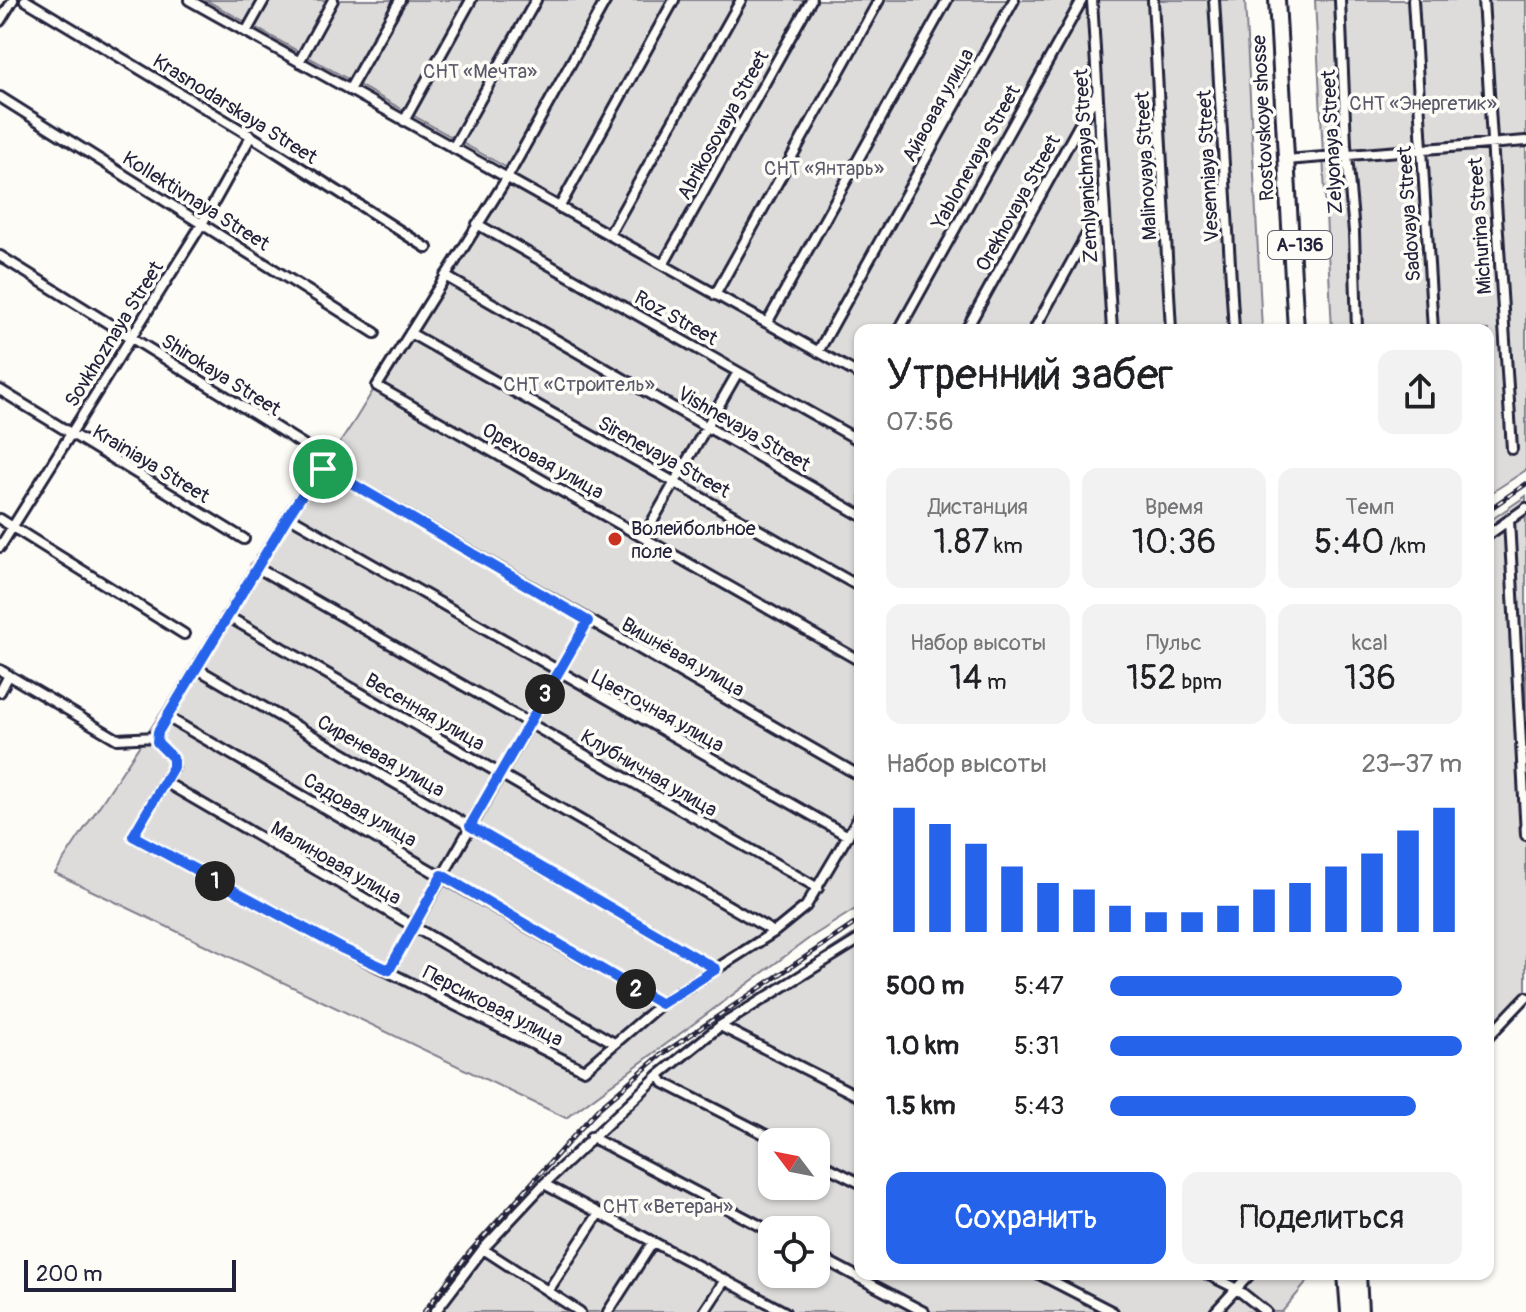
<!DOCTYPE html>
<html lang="ru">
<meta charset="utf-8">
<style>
body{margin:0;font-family:Pangolin,sans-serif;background:#f2f2f2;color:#202124;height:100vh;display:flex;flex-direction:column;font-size:30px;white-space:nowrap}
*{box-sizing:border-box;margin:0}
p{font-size:26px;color:#757577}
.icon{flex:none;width:44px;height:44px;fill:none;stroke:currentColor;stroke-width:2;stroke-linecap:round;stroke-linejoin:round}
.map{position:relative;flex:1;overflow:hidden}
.details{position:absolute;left:854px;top:324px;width:640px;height:956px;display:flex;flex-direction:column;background:#fff;border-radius:16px;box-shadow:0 2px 6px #0004}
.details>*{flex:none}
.needle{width:52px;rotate:302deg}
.buttons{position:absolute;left:758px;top:1128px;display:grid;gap:16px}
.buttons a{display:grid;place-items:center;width:72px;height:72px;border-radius:16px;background:#fff;box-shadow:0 2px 6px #0004;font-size:40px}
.scale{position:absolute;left:24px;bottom:20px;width:212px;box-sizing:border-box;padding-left:8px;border:4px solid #22223b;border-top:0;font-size:22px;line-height:28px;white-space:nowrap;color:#22223b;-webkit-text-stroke:6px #fdfcf7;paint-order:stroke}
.pin{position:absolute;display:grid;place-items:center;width:68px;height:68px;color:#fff;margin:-34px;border:4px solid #fff;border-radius:50%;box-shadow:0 2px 8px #0007}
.km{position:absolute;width:40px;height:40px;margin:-20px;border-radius:50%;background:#222;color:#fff;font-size:22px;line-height:40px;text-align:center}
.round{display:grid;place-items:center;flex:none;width:84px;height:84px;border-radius:16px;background:#f2f2f2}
.overview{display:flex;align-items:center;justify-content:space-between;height:136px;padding:0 32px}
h1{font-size:44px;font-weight:600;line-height:60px}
.metrics{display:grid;grid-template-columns:repeat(3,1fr);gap:12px;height:136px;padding:8px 32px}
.metrics div{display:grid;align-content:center;border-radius:16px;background:#f2f2f2;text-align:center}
.metrics b{font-size:34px;font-weight:600}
.metrics small{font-size:22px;font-weight:400}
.metrics p{font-size:22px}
.chart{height:224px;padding:16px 32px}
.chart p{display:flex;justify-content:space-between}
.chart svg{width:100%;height:144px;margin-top:8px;stroke:#2563eb;stroke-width:6}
.button{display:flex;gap:16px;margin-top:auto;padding:16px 32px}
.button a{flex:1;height:92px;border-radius:16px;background:#2563eb;color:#fff;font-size:32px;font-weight:600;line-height:92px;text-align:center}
.button a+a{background:#f2f2f2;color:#202124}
ul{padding:0 32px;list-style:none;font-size:26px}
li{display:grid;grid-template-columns:128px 96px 1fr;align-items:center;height:60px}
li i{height:20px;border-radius:10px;background:#2563eb}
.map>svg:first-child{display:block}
</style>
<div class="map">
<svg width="1526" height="1312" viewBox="0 0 1526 1312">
<rect width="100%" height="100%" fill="#fdfcf7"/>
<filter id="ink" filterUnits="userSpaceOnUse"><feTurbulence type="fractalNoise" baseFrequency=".0125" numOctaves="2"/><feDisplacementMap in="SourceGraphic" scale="16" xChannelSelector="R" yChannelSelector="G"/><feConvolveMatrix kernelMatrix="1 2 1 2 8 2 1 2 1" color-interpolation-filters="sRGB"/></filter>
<g filter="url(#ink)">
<path fill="#dddcdb" stroke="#807f8b" stroke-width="2" fill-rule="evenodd" d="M206 0H1245L1262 330H860V906L811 937 566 1118 55 873 355 420 509 169Z
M1315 0H1526V470L1488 495V330H1332Z
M1526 496V1005L1488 1046V522Z
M860 930V1274L1313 1275 1282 1312H430L507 1216 690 1042ZM772 1142H816V1186H772ZM772 1230H816V1274H772Z"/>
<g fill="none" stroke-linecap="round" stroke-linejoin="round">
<g stroke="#22223b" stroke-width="14">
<path id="minor" d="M25 0 251 136 427 248
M189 0 860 375
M606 0 507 178 377 386 860 661
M1092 0 1112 330
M1153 0 1171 330
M1214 0 1234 330
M1340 0 1346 145 1354 232 1357 330
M1413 0 1433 330
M1483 0 1512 449
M0 21 13 0
M246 32 264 0
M299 62 333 0
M349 90 400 0
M0 97 375 333
M404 121 471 0
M453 148 536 0
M1286 160 1526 141
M559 208 674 0
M477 224 860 441
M609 235 741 0
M0 256 304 445
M663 265 811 0
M445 276 860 515
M715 295 879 0
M767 323 947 0
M899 330 1082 0
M966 330 1097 93
M1034 330 1103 205
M410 333 860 587
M818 352 1014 0
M0 390 244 539
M288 516 848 836
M0 519 184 634
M1509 520 1526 835
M1488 535 1526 508
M644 536 738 372
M0 547 202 224 251 136
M256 567 818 888
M227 616 774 932
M196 668 716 969
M0 670 117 739 155 737
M0 692 9 675
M167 717 661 1004
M860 776 329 470 318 471 288 516 158 732 157 742 173 758V767L133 836 343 949 584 1070 661 1004 774 932 806 906 860 815
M165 782 614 1043
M389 970 588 621
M720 1026 860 1097
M1488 1037 1526 997
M659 1075 664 1083 780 1142
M591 1137 772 1232
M816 1161 860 1183
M544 1184 785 1312
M483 1249 580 1312
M816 1255 924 1312
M1039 1274 1113 1312
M1207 1274 1237 1289 1266 1312
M548 1291 599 1213
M435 1312 483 1249 544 1184 659 1075 720 1026 860 939
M608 1312 653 1242
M704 1312 725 1280
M1215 1312 1250 1274"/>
</g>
<g stroke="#22223b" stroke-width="20">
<path id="trunk" d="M1277 0 1296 330
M1346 1274 1349 1312
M1358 1274 1360 1312"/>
</g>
<use href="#minor" stroke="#fdfcf7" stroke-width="8"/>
<use href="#trunk" stroke="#fdfcf7" stroke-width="14"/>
<g stroke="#22223b" stroke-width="5">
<path id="rail" d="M1488 510 1526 484
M424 1312 469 1253 599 1108 661 1055 860 920"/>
</g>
<use href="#rail" stroke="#fdfcf7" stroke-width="2" stroke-dasharray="6" stroke-linecap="butt"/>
</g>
</g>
<g fill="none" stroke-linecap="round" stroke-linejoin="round" filter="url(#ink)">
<g stroke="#fff" stroke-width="16">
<path id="route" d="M323 469 329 470 588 621 470 826 716 969 661 1004 442 875 389 970 343 949 133 836 173 767V758L157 742 158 732 288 516 318 471Z"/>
</g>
<use href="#route" stroke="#2563eb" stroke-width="10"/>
</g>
<circle fill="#c8321e" stroke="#fdfcf7" stroke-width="3" cx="615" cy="539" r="8"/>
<g text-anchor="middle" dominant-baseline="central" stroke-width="7" stroke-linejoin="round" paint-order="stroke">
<rect fill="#fdfcf7" stroke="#646373" stroke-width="2" x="1268" y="231" width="64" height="28" rx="6"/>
<g font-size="18" font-weight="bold" fill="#22223b">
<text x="1300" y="245">А-136</text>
</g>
<g font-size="20" fill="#5a5a6b" stroke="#fdfcf7">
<text x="480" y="71">СНТ «Мечта»</text>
<text x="1423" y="103">СНТ «Энергетик»</text>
<text x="824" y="168">СНТ «Янтарь»</text>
<text x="579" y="384">СНТ «Строитель»</text>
<text x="668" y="1206">СНТ «Ветеран»</text>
</g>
<g font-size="20" fill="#22223b" stroke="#fdfcf7">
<text transform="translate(938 105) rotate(-61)">Айвовая улица</text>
<text transform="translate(235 109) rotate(32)">Krasnodarskaya Street</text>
<text transform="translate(1263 118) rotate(-93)">Rostovskoye shosse</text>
<text transform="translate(723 125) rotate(-61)">Abrikosovaya Street</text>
<text transform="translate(1332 142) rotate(-93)">Zelyonaya Street</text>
<text transform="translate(976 157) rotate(-61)">Yablonevaya Street</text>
<text transform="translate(1086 166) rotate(-93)">Zemlyanichnaya Street</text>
<text transform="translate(1146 166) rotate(-93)">Malinovaya Street</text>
<text transform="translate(1208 166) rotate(-93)">Vesenniaya Street</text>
<text transform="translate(196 201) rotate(32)">Kollektivnaya Street</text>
<text transform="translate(1018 203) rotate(-61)">Orekhovaya Street</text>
<text transform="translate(1409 214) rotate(-94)">Sadovaya Street</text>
<text transform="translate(1480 226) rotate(-94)">Michurina Street</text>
<text transform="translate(676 318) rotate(29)">Roz Street</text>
<text transform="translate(114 334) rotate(-58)">Sovkhoznaya Street</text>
<text transform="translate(221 375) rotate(32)">Shirokaya Street</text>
<text transform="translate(744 429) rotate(30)">Vishnevaya Street</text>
<text transform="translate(664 457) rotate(29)">Sirenevaya Street</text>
<text transform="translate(543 461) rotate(29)">Ореховая улица</text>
<text transform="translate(151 464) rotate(31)">Krainiaya Street</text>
<text transform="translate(683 657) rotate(30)">Вишнёвая улица</text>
<text transform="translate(658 711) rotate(29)">Цветочная улица</text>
<text transform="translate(425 712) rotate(30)">Весенняя улица</text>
<text transform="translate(381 756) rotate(30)">Сиреневая улица</text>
<text transform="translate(649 773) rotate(30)">Клубничная улица</text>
<text transform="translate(360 810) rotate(30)">Садовая улица</text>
<text transform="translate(336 863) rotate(30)">Малиновая улица</text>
<text transform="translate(493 1006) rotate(27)">Персиковая улица</text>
</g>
<g font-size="20" fill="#22223b" stroke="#fdfcf7" text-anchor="start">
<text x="631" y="528">Волейбольное<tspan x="631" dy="23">поле</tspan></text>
</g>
</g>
</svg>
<div class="buttons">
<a><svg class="needle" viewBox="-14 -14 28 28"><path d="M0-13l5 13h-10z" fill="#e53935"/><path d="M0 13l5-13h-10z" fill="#757577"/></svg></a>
<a><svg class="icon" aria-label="locate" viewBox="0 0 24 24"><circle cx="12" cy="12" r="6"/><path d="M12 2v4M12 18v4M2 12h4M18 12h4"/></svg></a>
</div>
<div class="scale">200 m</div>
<div class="pin" style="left:323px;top:469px;background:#1e9e55"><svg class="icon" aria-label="arrive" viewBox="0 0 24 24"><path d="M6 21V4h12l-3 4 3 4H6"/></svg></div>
<b class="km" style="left:215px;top:881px">1</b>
<b class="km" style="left:636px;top:989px">2</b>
<b class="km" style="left:545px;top:694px">3</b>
<section class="details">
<div class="overview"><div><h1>Утренний забег</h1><p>07:56</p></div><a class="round"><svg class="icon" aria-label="share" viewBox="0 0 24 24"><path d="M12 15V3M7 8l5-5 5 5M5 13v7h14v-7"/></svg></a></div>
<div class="metrics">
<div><p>Дистанция</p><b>1.87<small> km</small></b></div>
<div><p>Время</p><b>10:36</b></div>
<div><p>Темп</p><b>5:40<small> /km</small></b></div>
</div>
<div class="metrics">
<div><p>Набор высоты</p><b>14<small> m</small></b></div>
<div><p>Пульс</p><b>152<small> bpm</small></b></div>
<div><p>kcal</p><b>136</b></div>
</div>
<div class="chart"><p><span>Набор высоты</span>23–37 m</p>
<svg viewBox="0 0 160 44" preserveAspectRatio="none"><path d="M5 44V6M15 44V11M25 44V17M35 44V24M45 44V29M55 44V31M65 44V36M75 44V38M85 44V38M95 44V36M105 44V31M115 44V29M125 44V24M135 44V20M145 44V13M155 44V6"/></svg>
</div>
<ul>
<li><b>500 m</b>5:47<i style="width:83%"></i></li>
<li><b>1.0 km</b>5:31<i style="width:100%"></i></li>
<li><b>1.5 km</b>5:43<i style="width:87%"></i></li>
</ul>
<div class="button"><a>Сохранить</a><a>Поделиться</a></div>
</section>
</div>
